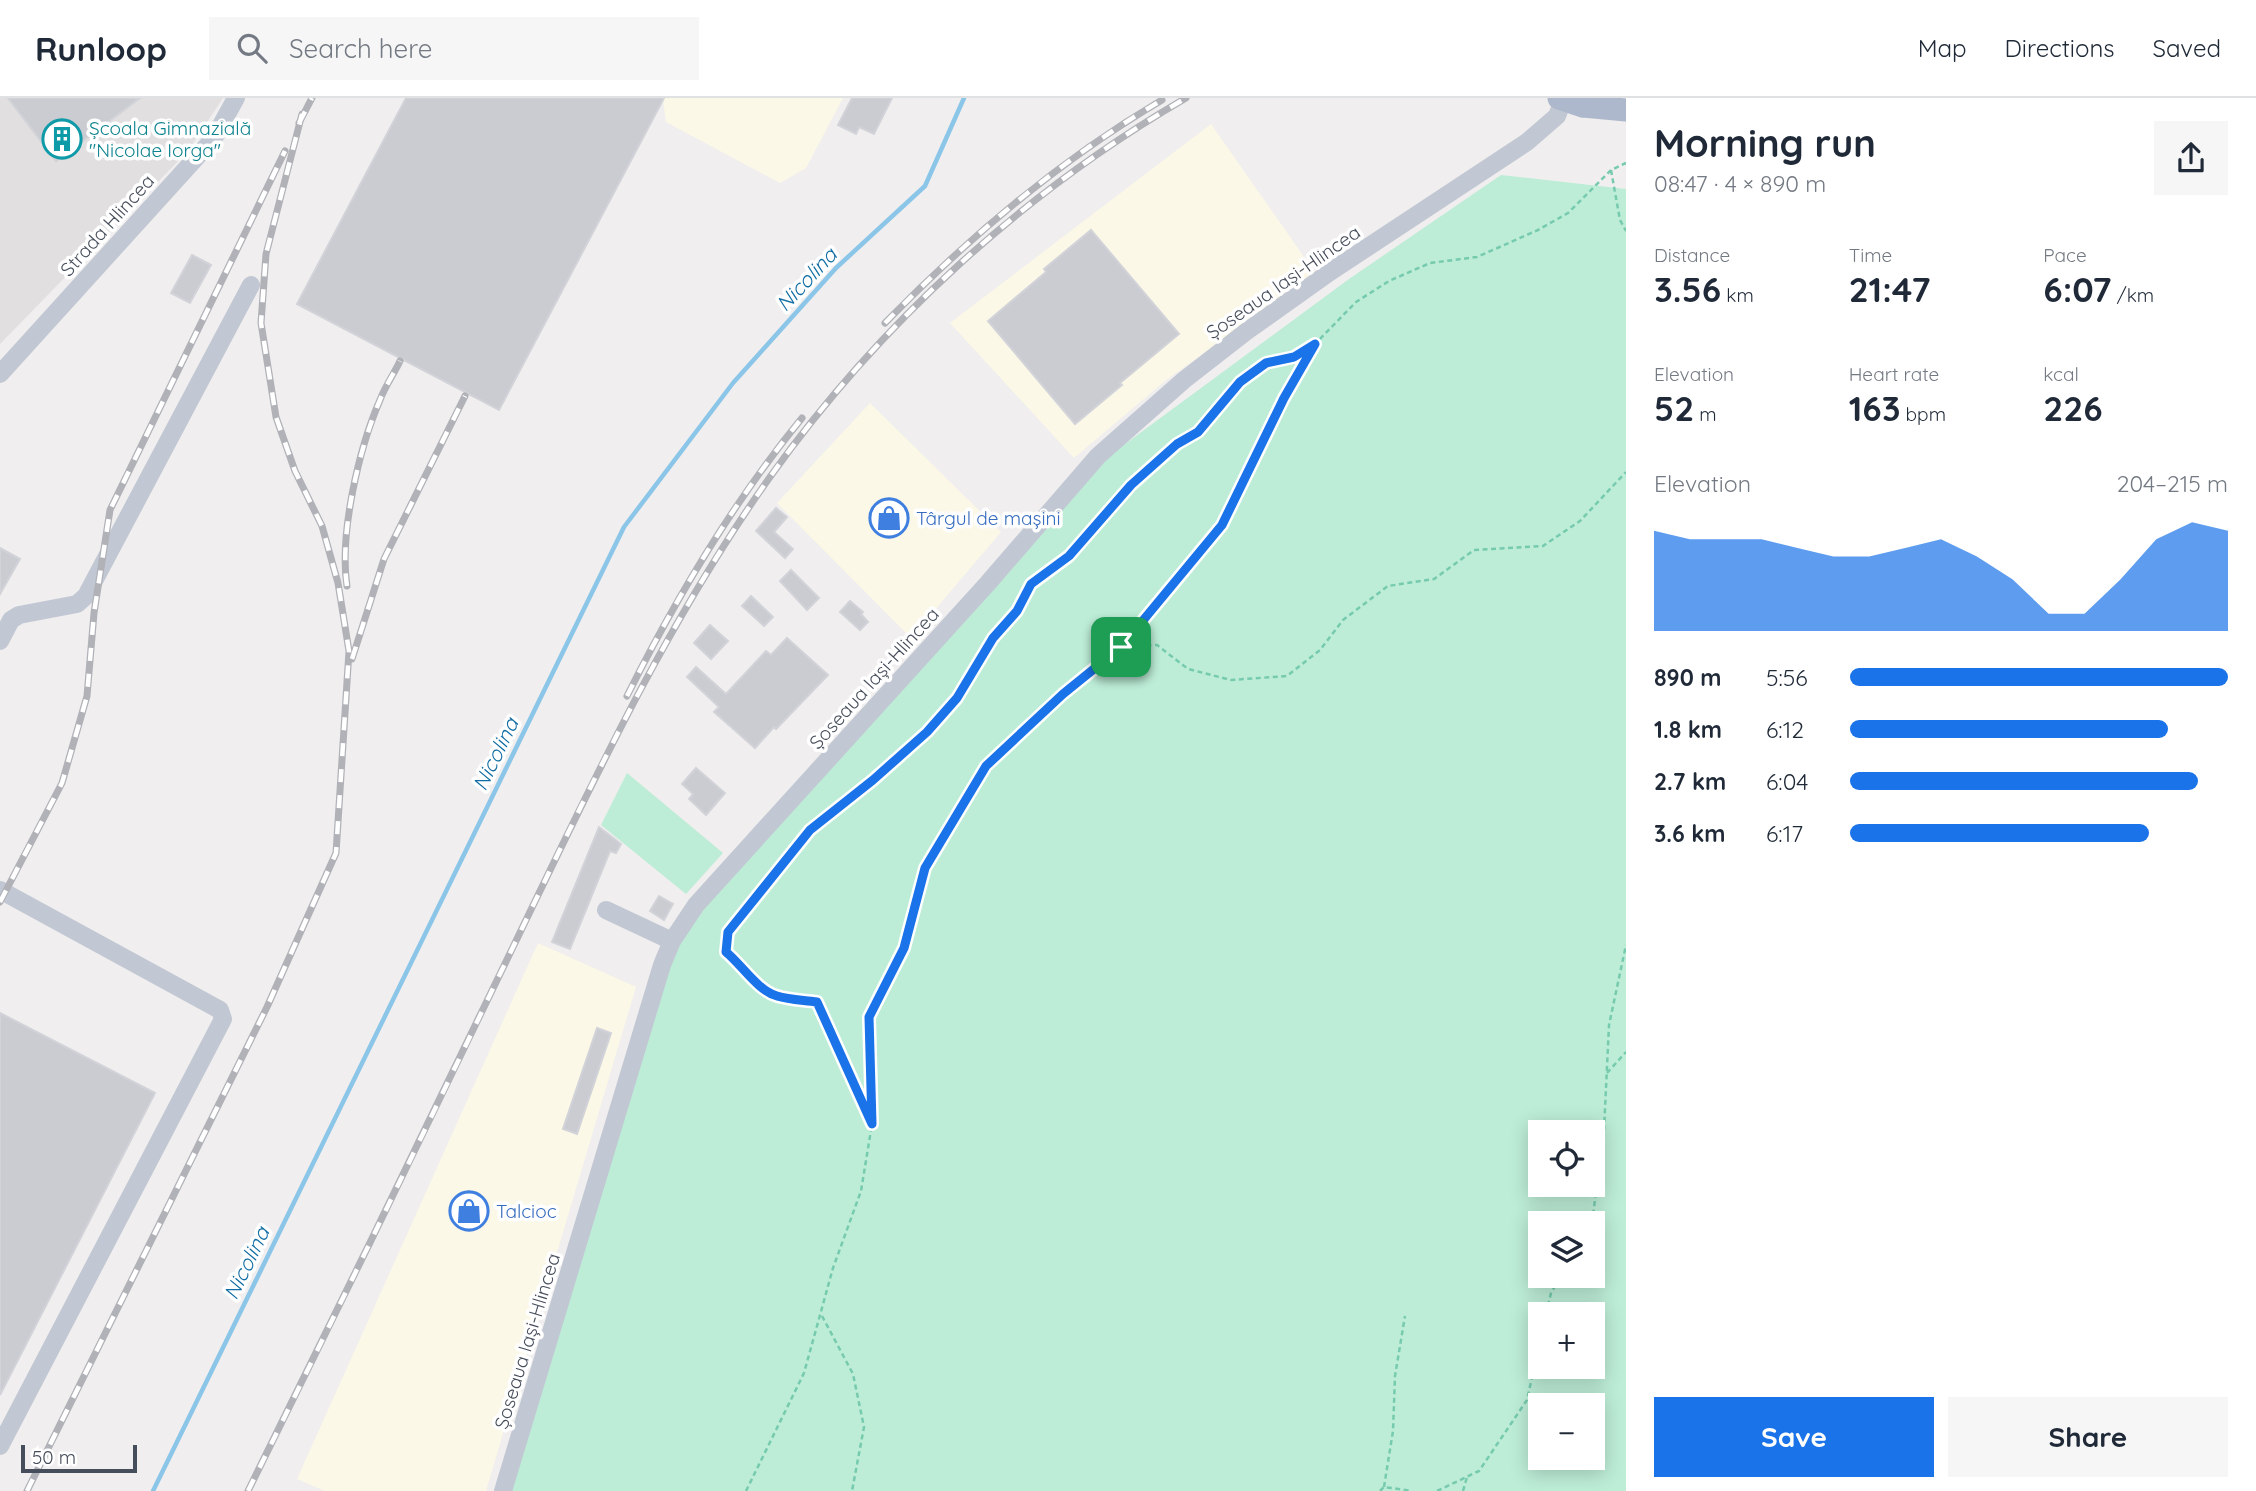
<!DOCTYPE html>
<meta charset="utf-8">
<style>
body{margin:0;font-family:Quicksand,sans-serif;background:#f6f6f7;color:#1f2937;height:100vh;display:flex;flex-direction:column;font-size:26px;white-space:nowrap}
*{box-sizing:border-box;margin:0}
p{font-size:23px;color:#747a83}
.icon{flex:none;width:38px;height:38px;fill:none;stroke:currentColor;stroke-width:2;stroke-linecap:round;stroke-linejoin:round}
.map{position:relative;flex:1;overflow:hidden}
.drawer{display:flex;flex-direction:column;background:#fff;width:630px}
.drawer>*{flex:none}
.controls{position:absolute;left:1528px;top:1022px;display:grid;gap:14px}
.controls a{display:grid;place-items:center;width:77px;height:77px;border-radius:0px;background:#fff;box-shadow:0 4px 18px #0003;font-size:35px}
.scale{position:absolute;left:21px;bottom:18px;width:116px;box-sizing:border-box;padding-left:7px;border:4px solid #474e5b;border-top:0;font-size:19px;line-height:24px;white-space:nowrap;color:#474e5b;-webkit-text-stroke:5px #fff;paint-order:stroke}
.pin{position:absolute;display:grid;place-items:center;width:60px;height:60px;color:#fff;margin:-30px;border-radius:14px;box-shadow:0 4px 10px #0006}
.round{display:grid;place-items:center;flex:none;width:74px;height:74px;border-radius:0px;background:#f6f6f7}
.summary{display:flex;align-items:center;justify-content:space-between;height:119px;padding:0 28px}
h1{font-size:38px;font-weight:800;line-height:52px}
.figures{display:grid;grid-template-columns:repeat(3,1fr);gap:10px;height:119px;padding:7px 28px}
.figures div{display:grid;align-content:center}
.figures b{font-size:35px;font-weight:800}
.figures small{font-size:19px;font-weight:400}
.figures p{font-size:19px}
.chart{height:196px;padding:14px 28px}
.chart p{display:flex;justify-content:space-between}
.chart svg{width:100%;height:126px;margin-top:7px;fill:#1a73e8;opacity:.7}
.cta{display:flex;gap:14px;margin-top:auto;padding:14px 28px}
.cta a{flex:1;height:80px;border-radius:0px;background:#1a73e8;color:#fff;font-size:28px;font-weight:800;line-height:80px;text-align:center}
.cta a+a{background:#f6f6f7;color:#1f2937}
ul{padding:0 28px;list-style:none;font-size:23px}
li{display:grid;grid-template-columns:112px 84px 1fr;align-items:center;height:52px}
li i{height:18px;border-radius:9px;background:#1a73e8}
header{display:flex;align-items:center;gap:42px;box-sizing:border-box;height:98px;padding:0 35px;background:#fff;border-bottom:2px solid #e0e1e3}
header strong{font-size:33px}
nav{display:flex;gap:38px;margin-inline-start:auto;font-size:24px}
.search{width:490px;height:63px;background:#f6f6f7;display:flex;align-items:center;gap:18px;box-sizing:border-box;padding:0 24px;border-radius:0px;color:#747a83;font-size:26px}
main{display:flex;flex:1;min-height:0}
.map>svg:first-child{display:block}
</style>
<header>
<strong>Runloop</strong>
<div class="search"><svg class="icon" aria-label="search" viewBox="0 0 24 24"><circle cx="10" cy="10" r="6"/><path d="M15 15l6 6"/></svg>Search here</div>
<nav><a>Map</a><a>Directions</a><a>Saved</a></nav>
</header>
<main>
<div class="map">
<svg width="1626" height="1393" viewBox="0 0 1626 1393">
<rect width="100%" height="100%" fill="#f0eeee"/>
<path fill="#fbf8e7" d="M659 0H843L806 70 780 85 666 24 663 2Z
M1211 26 1316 176 1166 282 1074 360 950 225Z
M870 305 1001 434 911 540 777 405Z
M538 845 636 889 486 1393H325L297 1381Z"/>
<path fill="#e1dfe0" d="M0 0H223L188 53 0 246Z"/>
<path fill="#bdedd7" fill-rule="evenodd" d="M1501 77 1626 91V1393H510L676 837 1102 363 1349 181ZM1540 1034H1592V1087H1540ZM1540 1125H1592V1178H1540ZM1540 1216H1592V1269H1540ZM1540 1307H1592V1360H1540Z
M627 675 723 755 686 796 601 727Z"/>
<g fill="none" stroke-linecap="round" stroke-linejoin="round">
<path stroke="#8bc6e9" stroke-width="4.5" d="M153 1393 624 429 733 285 836 170 925 88 964 0"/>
</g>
<path fill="#cbccd2" stroke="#d2d3d9" stroke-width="2" d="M8 0H140L56 63Z
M406 0H664L499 312 297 206Z
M852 0H892L874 36 859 29 856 36 838 27Z
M1091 132 1179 236 1120 285 1122 287 1075 326 988 223 1046 174 1044 171Z
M192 157 211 167 190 205 171 195Z
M776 410 787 419 774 434 793 451 785 460 756 433Z
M0 450 20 461 0 496Z
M791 472 819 500 807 512 780 483Z
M751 498 773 519 764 528 742 508Z
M850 503 863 514 861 516 868 524 860 532 840 514Z
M710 527 728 543 711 561 694 545Z
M787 540 828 577 776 631 774 629 755 650 714 614 719 609 687 579 696 569 726 596 766 553 771 557Z
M696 670 725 695 706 717 689 701 693 696 682 686Z
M599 729 621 746 616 755 610 753 570 851 552 844Z
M659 798 673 806 664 822 650 813Z
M0 915 155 995 0 1297Z
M597 930 611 935 577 1036 563 1031Z"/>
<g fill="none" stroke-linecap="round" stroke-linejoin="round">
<path stroke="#76caae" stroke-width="2.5" stroke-dasharray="5 3.5" stroke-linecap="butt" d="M1611 72 1620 122 1626 133
M1121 549 1157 547 1188 571 1231 582 1287 578 1320 552 1343 522 1388 488 1434 481 1474 452 1543 448 1580 423 1626 374
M1607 975 1626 954
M872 1026 817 904C804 902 790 902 777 898 758 893 741 866 726 854L728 834 810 732 873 682 927 634 958 601 972 572 993 540 1017 513 1031 486 1069 459 1131 387 1177 346 1198 334 1240 284 1266 265 1294 259 1315 246 1356 204 1389 183 1430 165 1477 159 1538 132 1568 115 1611 72 1626 65
M1592 1125 1604 1032 1609 927 1626 847
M1546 1216 1551 1195 1561 1178
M822 1218 853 1276 864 1329 852 1393
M1384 1389 1393 1333 1395 1278 1405 1218
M746 1393 804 1275 833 1170 861 1093 872 1026 869 919 903 850 925 770 986 668 1063 596 1121 549 1221 427 1284 300 1314 249
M1380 1393 1384 1389 1412 1393
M1437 1393 1479 1373 1527 1302 1540 1243
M1463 1393 1467 1379"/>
<path stroke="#c2c8d3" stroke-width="18" d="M0 276 214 40 236 0
M0 543 11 522 19 517 77 506 86 498 251 187
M0 792 220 912 223 921 0 1348
M606 812 672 843
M503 1393 662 867 672 843 696 807 988 485 1098 358 1184 282 1247 233 1330 174 1527 44 1557 18 1564 0"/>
<path stroke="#aeb8cc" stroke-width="23" d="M1583 8 1626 12"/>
<g stroke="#b0b2b8" stroke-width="7">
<path id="rail" d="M299 25 312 0
M885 225C968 140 1060 62 1162 2
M347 488C339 436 359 350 380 302 385 288 394 276 400 263
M352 561 384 461 465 298
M627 598C676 500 733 404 802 320
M0 804 62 685 87 598 94 515 110 412 285 53
M27 1393 267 909 336 755 349 553 338 485 322 428 295 373 276 319 261 225 266 156 302 16
M248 1393C333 1221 417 1049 500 876 582 707 661 532 770 379 879 226 1024 94 1186 0"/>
</g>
<use href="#rail" stroke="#fff" stroke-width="4.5" stroke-dasharray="13" stroke-linecap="butt"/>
<path stroke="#aeb8cc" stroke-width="23" d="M1559 0 1583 8"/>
</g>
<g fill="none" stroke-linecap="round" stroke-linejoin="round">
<g stroke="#fff" stroke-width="14">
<path id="route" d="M1315 246 1284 300 1222 427 1121 549 1063 596 986 668 925 770 904 850 869 919 872 1026 817 904C804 902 790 902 777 898 758 893 741 866 726 854L728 834 810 732 873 682 927 634 957 600 993 540 1017 513 1031 486 1069 458 1131 387 1177 346 1198 334 1240 284 1266 265 1294 259Z"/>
</g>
<use href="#route" stroke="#1a73e8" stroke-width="9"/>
</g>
<defs>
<g id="building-ring" transform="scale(2.0125)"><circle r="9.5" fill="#fff" stroke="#0f9aa8" stroke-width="1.5"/><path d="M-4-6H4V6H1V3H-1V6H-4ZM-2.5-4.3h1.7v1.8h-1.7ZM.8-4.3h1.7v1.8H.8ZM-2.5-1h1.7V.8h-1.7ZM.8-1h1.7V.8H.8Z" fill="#0f9aa8"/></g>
<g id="shop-ring" transform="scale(2.0125)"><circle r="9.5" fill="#fff" stroke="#3f7fe0" stroke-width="1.5"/><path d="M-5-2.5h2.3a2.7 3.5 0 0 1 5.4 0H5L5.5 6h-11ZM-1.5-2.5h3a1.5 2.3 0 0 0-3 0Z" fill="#3f7fe0"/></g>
</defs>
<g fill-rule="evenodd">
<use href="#building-ring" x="62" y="41"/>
<use href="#shop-ring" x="889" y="420"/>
<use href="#shop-ring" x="469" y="1113"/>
</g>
<g text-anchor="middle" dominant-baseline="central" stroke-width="7" stroke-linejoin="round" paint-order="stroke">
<g font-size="19" fill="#0d838f" stroke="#fff" text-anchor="start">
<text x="89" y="30">Școala Gimnazială<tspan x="89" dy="22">"Nicolae Iorga"</tspan></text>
</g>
<g font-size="19" fill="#474e5b" stroke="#fff">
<text transform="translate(107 127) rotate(-48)">Strada Hlincea</text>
<text transform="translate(1283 184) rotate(-35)">Șoseaua Iași-Hlincea</text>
<text transform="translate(874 580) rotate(-48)">Șoseaua Iași-Hlincea</text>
<text transform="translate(527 1243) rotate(-73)">Șoseaua Iași-Hlincea</text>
</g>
<g font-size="19" fill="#366cbe" stroke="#fff" text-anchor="start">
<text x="916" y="420">Târgul de mașini</text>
<text x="496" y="1113">Talcioc</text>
</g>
<g font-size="21" font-style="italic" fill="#116da3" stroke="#fff">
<text transform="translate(806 181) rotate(-47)">Nicolina</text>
<text transform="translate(495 656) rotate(-64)">Nicolina</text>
<text transform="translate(246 1165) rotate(-64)">Nicolina</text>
</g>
</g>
</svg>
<div class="controls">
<a><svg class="icon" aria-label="locate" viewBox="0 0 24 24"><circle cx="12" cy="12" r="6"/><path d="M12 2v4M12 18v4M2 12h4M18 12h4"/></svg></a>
<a><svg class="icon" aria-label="layers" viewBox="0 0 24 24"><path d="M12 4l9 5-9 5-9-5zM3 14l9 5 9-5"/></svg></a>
<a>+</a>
<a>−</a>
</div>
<div class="scale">50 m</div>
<div class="pin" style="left:1121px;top:549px;background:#1e9e55"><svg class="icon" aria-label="arrive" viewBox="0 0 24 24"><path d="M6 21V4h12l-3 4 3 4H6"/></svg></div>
</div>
<section class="drawer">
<div class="summary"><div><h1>Morning run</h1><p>08:47 · 4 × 890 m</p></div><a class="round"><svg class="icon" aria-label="share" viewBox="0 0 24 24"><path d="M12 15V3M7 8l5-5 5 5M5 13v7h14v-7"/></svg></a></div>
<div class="figures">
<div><p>Distance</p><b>3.56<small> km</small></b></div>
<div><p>Time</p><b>21:47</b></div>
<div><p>Pace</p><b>6:07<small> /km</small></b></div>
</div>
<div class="figures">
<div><p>Elevation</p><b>52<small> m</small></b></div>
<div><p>Heart rate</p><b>163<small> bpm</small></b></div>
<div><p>kcal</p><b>226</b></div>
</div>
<div class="chart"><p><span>Elevation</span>204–215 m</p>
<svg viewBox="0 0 160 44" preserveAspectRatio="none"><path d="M0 44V9L10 12L20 12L30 12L40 15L50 18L60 18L70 15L80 12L90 18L100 26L110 38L120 38L130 26L140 12L150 6L160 9V44z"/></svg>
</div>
<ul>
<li><b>890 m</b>5:56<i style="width:100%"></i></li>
<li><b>1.8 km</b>6:12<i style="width:84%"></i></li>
<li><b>2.7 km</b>6:04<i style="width:92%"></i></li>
<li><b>3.6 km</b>6:17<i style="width:79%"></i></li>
</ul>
<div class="cta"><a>Save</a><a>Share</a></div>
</section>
</main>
